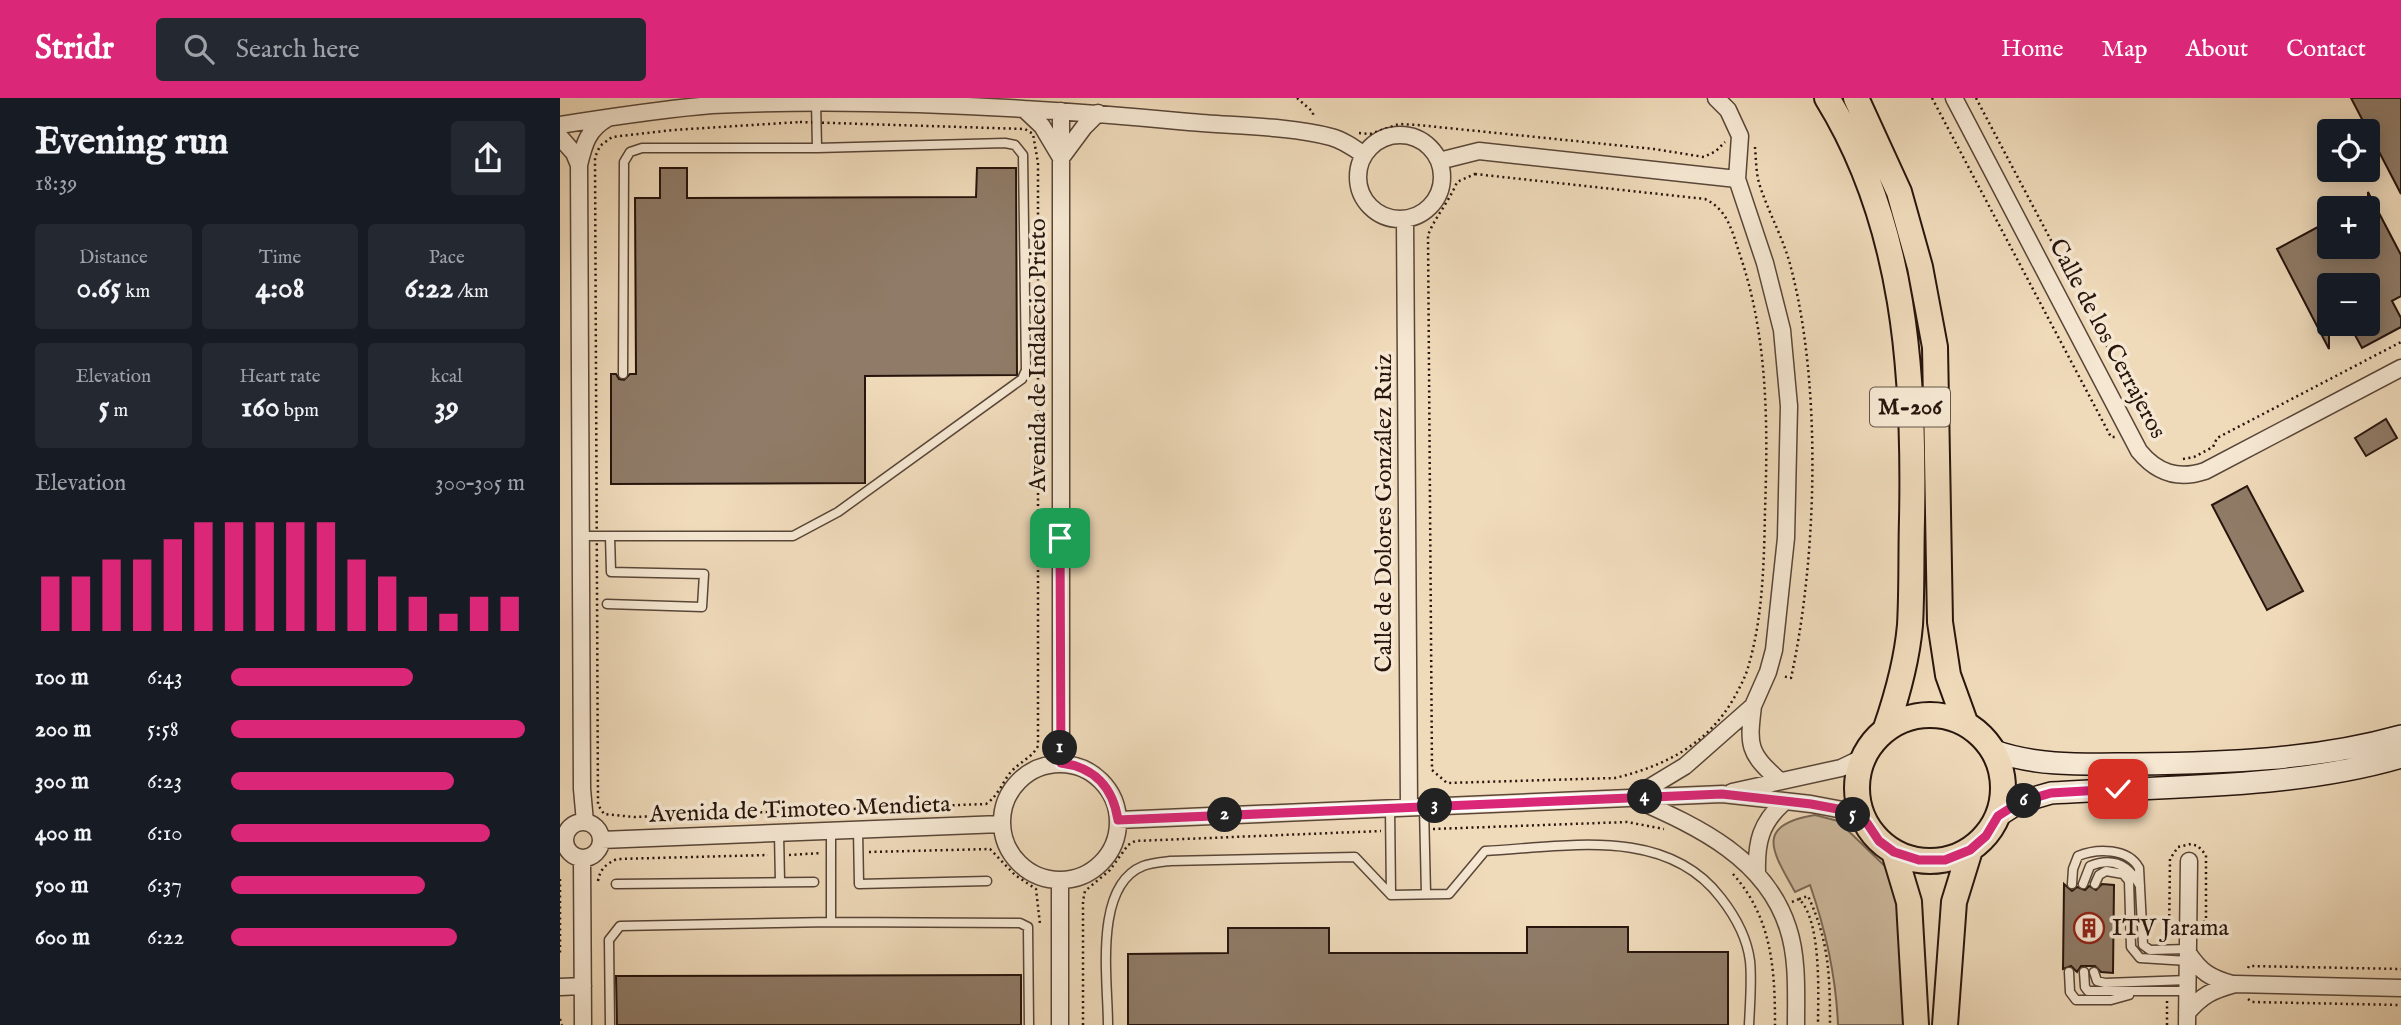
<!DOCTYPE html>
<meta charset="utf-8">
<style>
body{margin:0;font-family:"IM FELL English",serif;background:#242831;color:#f1f3f6;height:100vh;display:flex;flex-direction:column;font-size:26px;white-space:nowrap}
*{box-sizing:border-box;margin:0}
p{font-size:23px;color:#9ea1a6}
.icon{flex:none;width:38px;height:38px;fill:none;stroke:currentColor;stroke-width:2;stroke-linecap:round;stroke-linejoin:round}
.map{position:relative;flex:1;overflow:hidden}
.drawer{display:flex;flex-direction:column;background:#171b24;width:560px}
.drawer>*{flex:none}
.buttons{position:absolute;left:1757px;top:21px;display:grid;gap:14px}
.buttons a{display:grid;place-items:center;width:63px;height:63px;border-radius:7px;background:#171b24;box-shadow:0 4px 18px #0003;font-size:35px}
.pin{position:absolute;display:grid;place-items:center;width:60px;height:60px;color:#fff;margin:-30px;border-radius:14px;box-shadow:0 4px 10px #0006}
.km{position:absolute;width:35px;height:35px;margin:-18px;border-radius:50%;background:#222;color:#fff;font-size:19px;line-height:35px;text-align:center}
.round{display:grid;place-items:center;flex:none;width:74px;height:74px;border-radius:7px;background:#242831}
.headline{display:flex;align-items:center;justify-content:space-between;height:119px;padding:0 35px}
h1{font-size:38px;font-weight:800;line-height:52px}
.metrics{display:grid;grid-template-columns:repeat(3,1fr);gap:10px;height:119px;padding:7px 35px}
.metrics div{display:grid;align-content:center;border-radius:7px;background:#242831;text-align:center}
.metrics b{font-size:30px;font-weight:800}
.metrics small{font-size:19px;font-weight:400}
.metrics p{font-size:19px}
.chart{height:196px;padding:14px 35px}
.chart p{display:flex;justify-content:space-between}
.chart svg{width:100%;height:126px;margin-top:7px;stroke:#db2777;stroke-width:6}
ul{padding:0 35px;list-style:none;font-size:23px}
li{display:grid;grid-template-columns:112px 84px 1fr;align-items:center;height:52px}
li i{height:18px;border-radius:9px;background:#db2777}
header{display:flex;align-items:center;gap:42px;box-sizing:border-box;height:98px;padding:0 35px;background:#db2777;color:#fff}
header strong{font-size:33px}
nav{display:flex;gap:38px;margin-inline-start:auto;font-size:24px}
.search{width:490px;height:63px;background:#242831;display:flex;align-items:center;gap:18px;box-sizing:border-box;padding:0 24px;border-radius:7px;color:#9ea1a6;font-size:26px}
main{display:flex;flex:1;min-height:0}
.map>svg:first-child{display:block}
</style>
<header>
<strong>Stridr</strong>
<div class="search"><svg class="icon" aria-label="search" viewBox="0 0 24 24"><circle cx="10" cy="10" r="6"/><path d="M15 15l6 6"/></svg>Search here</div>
<nav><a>Home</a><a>Map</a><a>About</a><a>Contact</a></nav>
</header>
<main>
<section class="drawer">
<div class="headline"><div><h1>Evening run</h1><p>18:39</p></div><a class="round"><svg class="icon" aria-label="share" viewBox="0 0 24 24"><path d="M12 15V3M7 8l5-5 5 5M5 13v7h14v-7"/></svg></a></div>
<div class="metrics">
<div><p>Distance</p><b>0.65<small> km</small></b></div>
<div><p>Time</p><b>4:08</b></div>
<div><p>Pace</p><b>6:22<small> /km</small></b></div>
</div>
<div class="metrics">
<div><p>Elevation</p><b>5<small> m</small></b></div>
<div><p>Heart rate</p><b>160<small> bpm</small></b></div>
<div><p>kcal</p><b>39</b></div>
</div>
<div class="chart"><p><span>Elevation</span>300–305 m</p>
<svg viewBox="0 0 160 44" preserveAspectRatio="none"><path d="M5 44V25M15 44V25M25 44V19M35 44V19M45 44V12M55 44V6M65 44V6M75 44V6M85 44V6M95 44V6M105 44V19M115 44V25M125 44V32M135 44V38M145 44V32M155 44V32"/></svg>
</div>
<ul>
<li><b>100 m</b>6:43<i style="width:62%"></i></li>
<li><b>200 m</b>5:58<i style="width:100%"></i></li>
<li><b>300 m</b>6:23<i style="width:76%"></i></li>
<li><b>400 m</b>6:10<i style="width:88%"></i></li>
<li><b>500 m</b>6:37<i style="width:66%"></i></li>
<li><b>600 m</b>6:22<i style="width:77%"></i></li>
</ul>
</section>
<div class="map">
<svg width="1841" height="927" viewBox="0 0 1841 927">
<rect width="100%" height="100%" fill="#efdaba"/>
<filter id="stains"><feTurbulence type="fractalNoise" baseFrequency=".00286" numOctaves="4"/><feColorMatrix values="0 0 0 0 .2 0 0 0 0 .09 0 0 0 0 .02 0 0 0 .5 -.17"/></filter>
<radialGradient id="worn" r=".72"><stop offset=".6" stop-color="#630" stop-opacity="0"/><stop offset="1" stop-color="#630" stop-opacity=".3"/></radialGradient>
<path fill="#cdb99d" stroke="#7a6755" stroke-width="2" d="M1255 717 1278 723 1330 773 1337 797 1345 927H1278C1276 878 1266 833 1250 787L1235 794C1213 754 1193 727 1255 717Z"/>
<path fill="#8f7b67" stroke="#27150d" stroke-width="2" d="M1791 0H1841V96Z
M100 70H127V100L416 99 417 70H456L457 277 305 278V385L51 386V276H56L59 281 64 282 70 276H76L75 100H100Z
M1808 94 1841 157V198L1832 203 1841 220V229L1802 250 1789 226H1808V187H1769V226H1788L1769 236V251L1717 151 1769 123V149H1808Z
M1826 321 1837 340 1806 358 1795 340Z
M1687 388 1743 493 1707 512 1652 407Z
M1504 786 1512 793 1517 789 1525 792 1529 788 1536 792 1542 786 1554 787 1553 875 1541 874 1535 868H1521L1517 874 1511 868 1503 871Z
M967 829H1068V854H1168V927H568V856L668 855V830H769V855H967Z
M461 877V927H57L56 878Z"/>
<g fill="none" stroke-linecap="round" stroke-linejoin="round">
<g stroke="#594638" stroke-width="11">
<path id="lane" d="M256 3 257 50
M21 438H233L278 414 462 281 466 272 463 57 455 47 445 45 257 50H82L70 54 64 64 63 276
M47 506 142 509 144 476 51 474 50 438
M864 709 866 796
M830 710 831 797
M298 732 299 786 427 783
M271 733V824
M219 735 220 784
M56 786 254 784
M1512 786 1513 771 1518 758C1537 750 1568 750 1579 770L1583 847 1590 852 1628 851
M1523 786 1530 768C1553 759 1569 767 1580 788
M1535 786 1539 777 1546 773 1563 776 1569 783 1571 849 1580 860 1628 863
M1509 874 1510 894 1516 902H1551L1569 897
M1524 874 1525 889 1528 893H1627
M1534 874 1537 883 1545 885 1628 882
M50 927 49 842 60 828 271 824 460 825 468 829 469 927
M548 927C548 882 533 788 583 768 591 765 602 764 610 763L795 759 831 797 889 796 925 753C1004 749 1106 727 1161 800 1175 818 1187 839 1190 863 1192 883 1190 906 1189 927"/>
</g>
<g stroke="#594638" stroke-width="19">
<path id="street" d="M1394 0 1579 353C1597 375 1618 382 1645 373L1841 270
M464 11 482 28 501 60
M501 13V665
M0 27C51 19 101 11 152 7 308 0 474 9 629 24 672 28 730 28 771 39 783 42 794 50 804 57
M798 79a42 42 0 1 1 84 0a42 42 0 1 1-84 0Z
M0 39 14 55 19 67
M501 60 524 29 538 15
M879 63 919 53 1177 81
M845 121 849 709
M1193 608C1188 648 1188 655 1220 683
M442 724a58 58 0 1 1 116 0a58 58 0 1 1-116 0Z
M1172 694 1281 670 1304 659
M1072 700 1125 668 1193 608 1208 574 1214 552 1226 440 1229 308 1222 232 1205 165 1177 81 1180 38 1168 12 1156 0
M1077 702C1139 729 1206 761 1228 830 1238 860 1236 896 1236 927
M558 722 1162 696 1251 706 1283 712 1307 725
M5 742a18 18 0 1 1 36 0a18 18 0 1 1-36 0Z
M25 724 22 691 19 67C24 46 28 31 48 20
M41 742 441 726
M22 761 23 927
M1197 774C1196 744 1201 725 1223 705
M500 782V927
M1628 855C1641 874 1650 880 1672 886
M0 889 23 888
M1627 915C1642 897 1653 892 1675 886L1841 890
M1627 927 1629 763"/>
</g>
<g stroke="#27150d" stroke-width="24">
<path id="secondary" d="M1434 653C1480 669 1527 666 1576 666 1665 665 1755 662 1841 638
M1438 718 1460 704 1491 695C1604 688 1733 691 1841 659"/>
</g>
<g stroke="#27150d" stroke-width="28">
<path id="primary" d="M1267 0C1345 126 1355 276 1352 421 1351 456 1352 492 1350 527 1347 562 1337 598 1326 630
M1296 0 1339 94 1360 169 1375 249 1380 524 1388 577 1405 624
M1297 690a73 73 0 1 1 146 0a73 73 0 1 1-146 0Z
M1334 754 1349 804 1356 927
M1385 927 1394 804 1410 752"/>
</g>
<path stroke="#27150d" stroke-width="2.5" stroke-dasharray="2 3.5" stroke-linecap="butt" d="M737 0 753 14V19
M1372 0 1551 339H1557
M1416 0 1583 317 1581 326
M240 24 465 31 473 36 478 65V648C472 660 459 664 450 675 442 685 438 698 426 706L74 719 44 716 38 707 35 59 40 48 52 39 113 32Z
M799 35 810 36 839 26 858 27 1094 51 1144 59 1156 53 1165 44
M1195 49C1196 61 1196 74 1199 85 1208 114 1224 141 1231 170 1262 288 1257 461 1231 580L1222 578
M915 76 1145 101C1168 112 1172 133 1180 157 1208 239 1208 327 1205 413 1204 463 1203 518 1189 566 1186 578 1180 589 1174 600 1148 646 1105 668 1055 680L887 685 872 672 868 137C875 119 889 104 897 84Z
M1623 361 1634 359 1653 349 1657 340 1841 244
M873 731 1067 724 1104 731
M309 754 430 751 455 777 476 791 480 826
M229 757 261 755
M1173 776C1212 820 1215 871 1215 927
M0 781V857
M38 783C40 771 46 766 57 761L208 757
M1239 801 1248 798C1269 843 1270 878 1270 927
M1232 804 1239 801C1262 823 1258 897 1258 927
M1609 840 1610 761 1618 749 1631 746 1638 748 1646 757V822L1643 824
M1688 870 1689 868 1841 871
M1688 901 1692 904 1841 907
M0 921 2 927
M523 927V803L525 793 550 772 568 747 575 743 821 733
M1607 927V903"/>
<use href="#lane" stroke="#f5e7d2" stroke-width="8"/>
<use href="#street" stroke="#f5e7d2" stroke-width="16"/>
<use href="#secondary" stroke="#f5e7d2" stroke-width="21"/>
<use href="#primary" stroke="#efdaba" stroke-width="24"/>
</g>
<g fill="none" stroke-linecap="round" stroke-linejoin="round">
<g stroke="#fff" stroke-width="14">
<path id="route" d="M500 440 501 665C534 669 553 689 558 722L1162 696 1251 706 1283 712 1307 725 1319 743 1334 754 1359 762H1385L1410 752 1426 738 1438 718 1460 704 1491 695 1558 691"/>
</g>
<use href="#route" stroke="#db2777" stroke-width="9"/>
</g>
<defs>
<g id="building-ring" transform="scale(1.575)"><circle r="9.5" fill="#f5e7d2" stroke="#8f2418" stroke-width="1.5"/><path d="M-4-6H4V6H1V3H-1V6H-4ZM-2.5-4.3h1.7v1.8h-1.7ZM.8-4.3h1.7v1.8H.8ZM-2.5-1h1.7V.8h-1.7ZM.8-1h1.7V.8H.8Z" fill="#8f2418"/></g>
</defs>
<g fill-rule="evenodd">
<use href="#building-ring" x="1529" y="830"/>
</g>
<g text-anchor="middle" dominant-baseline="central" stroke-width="7" stroke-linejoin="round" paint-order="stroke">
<rect fill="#f5e7d2" stroke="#655448" stroke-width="2" x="1310" y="289.5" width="80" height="39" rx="5"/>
<g font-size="23" font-weight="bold" fill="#27150d">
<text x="1350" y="309">M-206</text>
</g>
<g font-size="24" fill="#27150d" stroke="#f5e7d2">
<text transform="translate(1547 241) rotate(62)">Calle de los Cerrajeros</text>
<text transform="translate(478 257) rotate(-90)">Avenida de Indalecio Prieto</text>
<text transform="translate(824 415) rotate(-90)">Calle de Dolores González Ruiz</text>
<text transform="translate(240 712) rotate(-2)">Avenida de Timoteo Mendieta</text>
</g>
<g font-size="24" fill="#27150d" stroke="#f5e7d2" text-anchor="start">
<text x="1552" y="830">ITV Jarama</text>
</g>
</g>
<rect width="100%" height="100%" filter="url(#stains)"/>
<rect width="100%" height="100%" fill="url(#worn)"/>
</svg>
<div class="buttons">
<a><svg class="icon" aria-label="locate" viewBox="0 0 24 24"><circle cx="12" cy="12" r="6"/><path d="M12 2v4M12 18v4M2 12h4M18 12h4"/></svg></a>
<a>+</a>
<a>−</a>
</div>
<div class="pin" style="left:500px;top:440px;background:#1e9e55"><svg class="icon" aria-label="arrive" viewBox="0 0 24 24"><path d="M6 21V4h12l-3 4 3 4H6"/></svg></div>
<div class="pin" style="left:1558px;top:691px;background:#d93025"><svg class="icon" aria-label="check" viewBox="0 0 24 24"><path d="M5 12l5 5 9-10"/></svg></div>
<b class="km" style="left:500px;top:650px">1</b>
<b class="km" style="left:665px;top:717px">2</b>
<b class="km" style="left:875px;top:708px">3</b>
<b class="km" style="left:1085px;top:699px">4</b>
<b class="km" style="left:1293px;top:717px">5</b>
<b class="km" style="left:1464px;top:703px">6</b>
</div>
</main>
